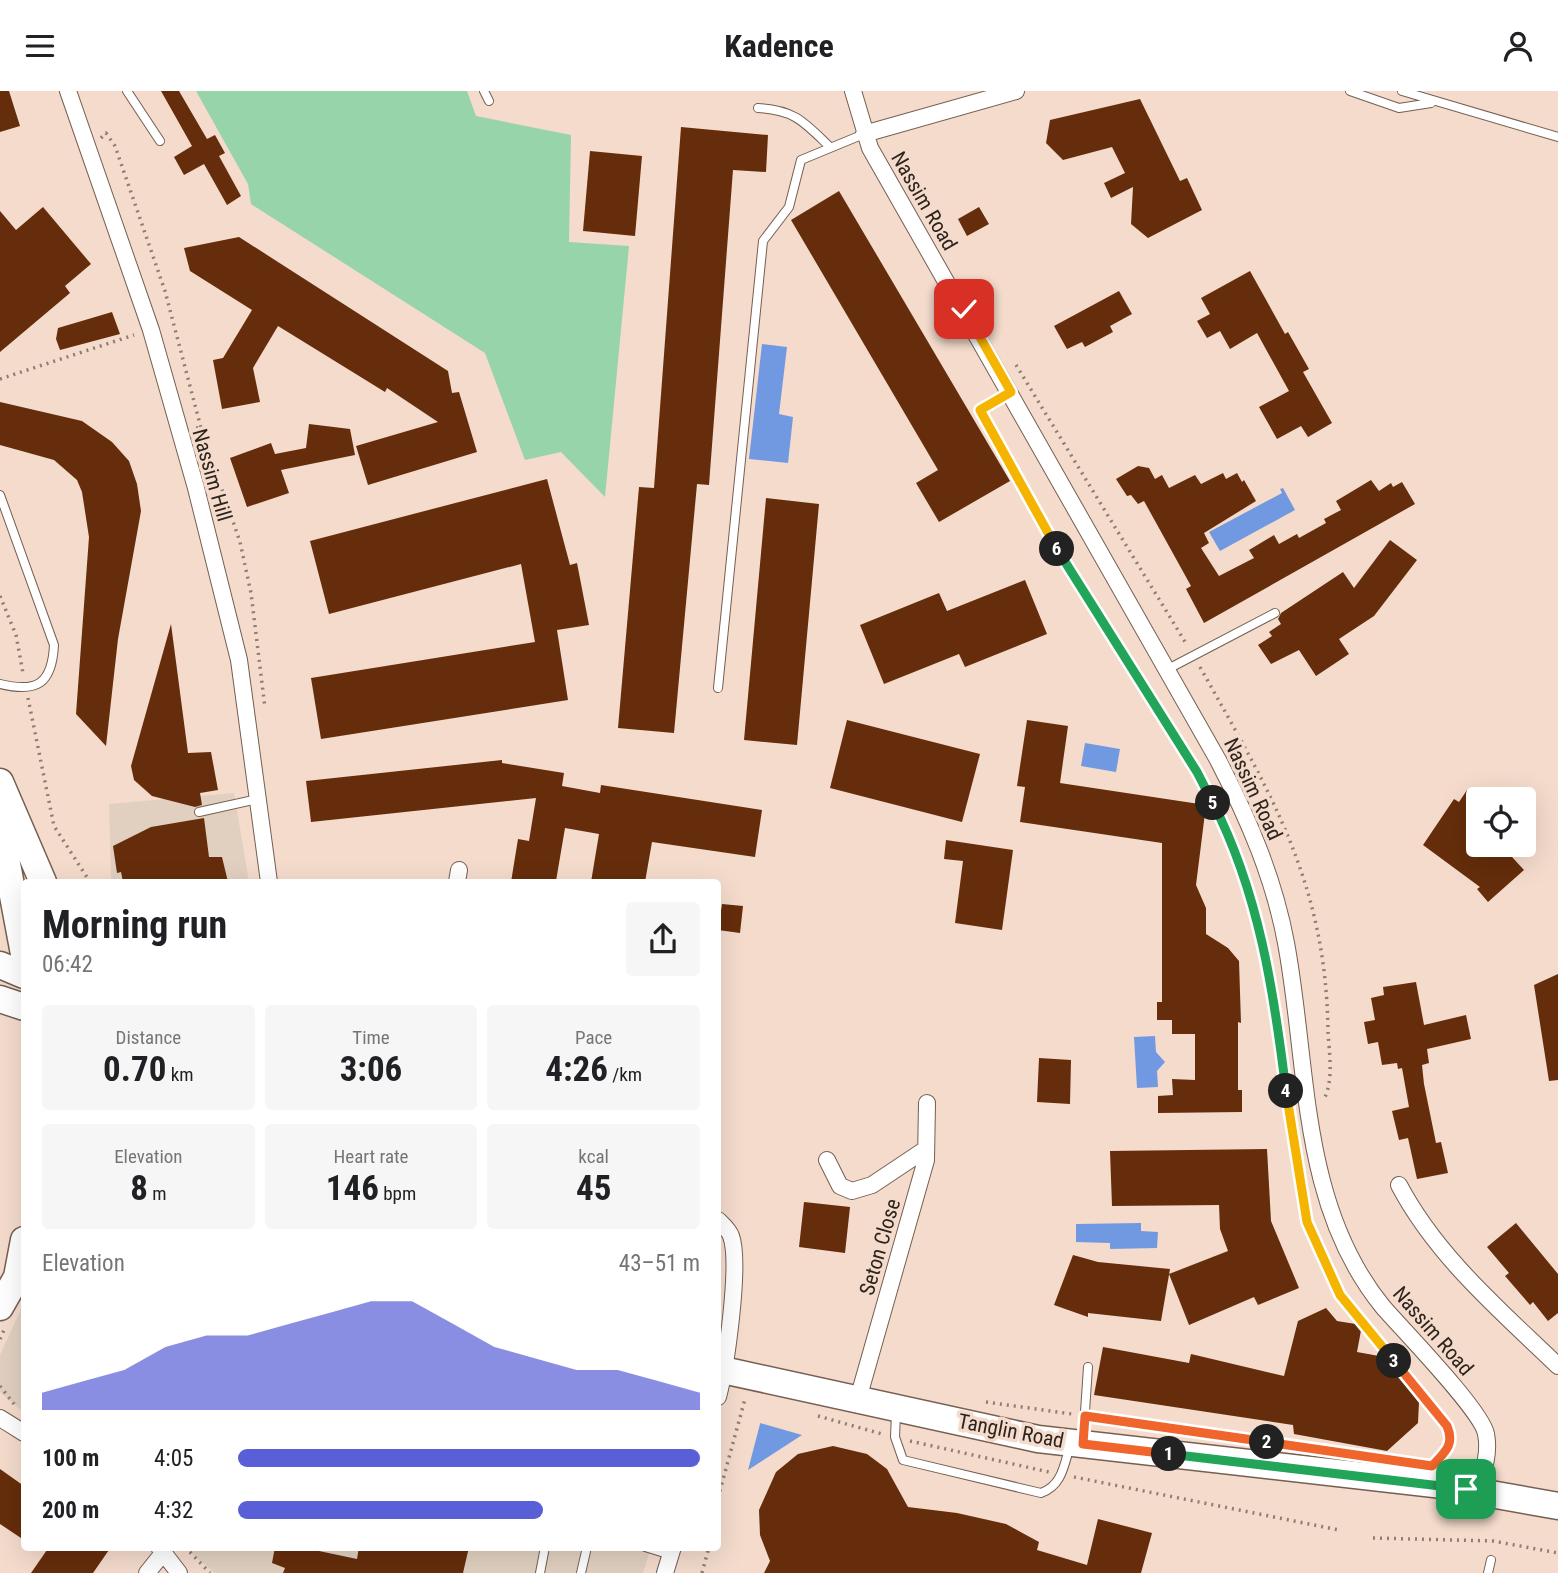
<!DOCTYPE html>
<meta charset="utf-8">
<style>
body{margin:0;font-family:"Roboto Condensed",sans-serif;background:#f6f6f6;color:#202124;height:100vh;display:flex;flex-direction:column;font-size:26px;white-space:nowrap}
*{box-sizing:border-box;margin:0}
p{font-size:23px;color:#757577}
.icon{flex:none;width:38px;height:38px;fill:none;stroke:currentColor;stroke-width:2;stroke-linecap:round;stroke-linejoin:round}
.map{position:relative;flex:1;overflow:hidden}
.drawer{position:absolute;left:21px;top:788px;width:700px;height:672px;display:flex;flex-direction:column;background:#fff;border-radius:7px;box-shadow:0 7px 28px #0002}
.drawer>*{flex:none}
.tools{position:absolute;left:1466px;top:696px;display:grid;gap:14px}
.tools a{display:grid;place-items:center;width:70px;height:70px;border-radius:7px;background:#fff;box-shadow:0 7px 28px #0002;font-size:35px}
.pin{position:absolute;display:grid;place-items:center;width:60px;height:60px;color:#fff;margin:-30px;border-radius:14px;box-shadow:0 4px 10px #0006}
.km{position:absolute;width:35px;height:35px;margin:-18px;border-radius:50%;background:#222;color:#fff;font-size:19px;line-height:35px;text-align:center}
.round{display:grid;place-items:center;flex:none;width:74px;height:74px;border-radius:7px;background:#f6f6f6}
.head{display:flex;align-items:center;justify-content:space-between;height:119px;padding:0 21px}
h1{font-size:38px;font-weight:700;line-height:52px}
.figures{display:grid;grid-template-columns:repeat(3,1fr);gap:10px;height:119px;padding:7px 21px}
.figures div{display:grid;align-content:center;border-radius:7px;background:#f6f6f6;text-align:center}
.figures b{font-size:35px;font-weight:700}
.figures small{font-size:19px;font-weight:400}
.figures p{font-size:19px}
.chart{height:196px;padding:14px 21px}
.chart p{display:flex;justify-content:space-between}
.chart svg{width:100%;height:126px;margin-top:7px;fill:#595fd6;opacity:.7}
ul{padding:0 21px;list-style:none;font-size:23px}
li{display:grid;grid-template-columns:112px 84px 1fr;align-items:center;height:52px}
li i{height:18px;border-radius:9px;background:#595fd6}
header{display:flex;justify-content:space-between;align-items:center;height:91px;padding:0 21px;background:#fff;font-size:32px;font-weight:700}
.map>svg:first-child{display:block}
</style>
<header><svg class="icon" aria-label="menu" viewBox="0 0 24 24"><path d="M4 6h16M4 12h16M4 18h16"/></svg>Kadence<svg class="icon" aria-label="person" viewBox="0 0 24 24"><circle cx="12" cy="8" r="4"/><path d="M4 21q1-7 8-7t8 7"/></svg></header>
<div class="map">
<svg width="1558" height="1482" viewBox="0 0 1558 1482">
<rect width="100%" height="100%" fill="#f4dbcc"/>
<path fill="#e1d0c0" d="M234 702 249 791H111L109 713Z
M24 1212V1322L0 1301V1264Z
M184 1456H651L643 1482H215Z"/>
<path fill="#97d4a9" d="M196 0H467L476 25 571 44 569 151 629 155 605 406 561 361 525 369 485 262 251 113 248 93Z"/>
<path fill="#7199e1" d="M762 253 787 256 779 323 793 326 788 372 749 368Z
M1283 397 1295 419 1220 460 1209 441 1282 402 1280 398Z
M1085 652 1120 658 1116 681 1081 675Z
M1155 945 1156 961 1165 971 1157 980 1158 996 1137 997 1134 946Z
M1141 1132V1140L1158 1141 1157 1157 1110 1158V1152L1076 1151V1133Z
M760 1332 802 1344 748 1379 760 1333Z"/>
<path fill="#652d0b" d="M0 0H9L20 35 0 41Z
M161 0H179L207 48 215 44 225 62 219 65 241 105 227 114 204 73 184 84 174 66 192 55Z
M1140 8 1180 90 1187 87 1202 119 1148 147 1131 133 1133 96 1111 107 1104 92 1125 82 1112 56 1063 69 1046 52 1050 29Z
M681 36 768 44 766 81 733 79 709 394 697 393 674 642 618 637 639 396 654 397Z
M590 60 642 65 635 145 583 140Z
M839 100 1010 390 939 431 916 392 938 379 791 129Z
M43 116 91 173 65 195 70 202 0 261V120L16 139Z
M979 116 989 133 967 145 958 128Z
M239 146 448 280 452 302 459 301 477 361 368 394 356 355 438 331 387 297 385 301 278 235 253 277 260 311 222 318 213 269 223 267 252 219 190 180 184 157Z
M1250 180 1285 243 1288 241 1309 278 1303 281 1332 332 1308 346 1301 335 1277 348 1259 316 1289 300 1257 242 1230 258 1220 240 1207 247 1197 230 1210 223 1201 207Z
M1119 200 1132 223 1110 235 1113 241 1085 256 1082 251 1067 258 1054 235Z
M112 221 120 243 60 259 56 248 58 237Z
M0 311 82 330 112 351 129 370 137 393 141 420 118 548 106 655 76 623 89 446 82 401 77 389 54 369 0 354Z
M309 333 350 338 355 364 281 379 289 402 247 416 230 367 271 352 275 363 306 357Z
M1138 375 1149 377 1155 388 1162 384 1169 397 1195 384 1201 393 1223 382 1226 388 1237 382 1242 391 1244 389 1256 410 1204 442 1209 452 1201 457 1219 485 1254 467 1249 459 1274 444 1279 453 1297 443 1299 447 1326 432 1324 428 1341 419 1336 410 1371 389 1379 400 1391 392 1393 396 1402 391 1415 413 1204 532 1186 498 1191 495 1144 410 1138 413 1131 404 1127 405 1116 388Z
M547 388 570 474 577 472 589 534 557 539 568 609 321 648 311 587 535 551 521 473 329 523 310 450Z
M766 407 819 413 797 654 744 649Z
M1390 449 1417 469 1374 525 1339 548 1349 563 1316 585 1299 559 1271 573 1258 554 1272 545 1269 541 1281 533 1278 528 1281 522 1343 481 1354 497Z
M1025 489 1047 543 965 576 959 563 884 593 860 534 939 502 947 520Z
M171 533 188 662 211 661 218 699 200 702 202 714 195 716 152 705 134 689 131 675Z
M847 629 980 663 962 731 830 697Z
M1027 629 1068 635 1060 692 1206 714 1196 794 1206 817V843L1228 857 1239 870 1241 932 1238 931V999H1242V1021L1158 1022V1005L1173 1004 1172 988 1195 989V943H1172V929H1157V911H1162V752L1020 731 1025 696 1017 695Z
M502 669V672L564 682 562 695 600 702 601 694 762 719 755 766 652 751 645 791H591L599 743 565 737 556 790 540 788V791H511L518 748 529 750 536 707 311 731 306 690Z
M1467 699 1479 707V754H1501L1524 779 1488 811 1477 798 1480 796 1423 754 1454 708 1459 711Z
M204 727 209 766H222L228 791H123L121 781 117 782 113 755 151 736Z
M946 749 1013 759 1002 839 955 832 963 770 944 768Z
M722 813 743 815 740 842 718 839Z
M1558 883V989L1549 990 1534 894Z
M1416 891 1424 934 1466 924 1471 948 1427 958 1429 972 1422 974 1424 993 1436 1052 1441 1051 1448 1082 1417 1088 1408 1047 1399 1049 1392 1020 1409 1016 1402 977 1398 978 1397 972 1382 974 1378 951 1368 953 1364 931 1375 929 1371 907 1384 904 1383 896Z
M1039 967 1071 969 1070 1013 1037 1011Z
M1267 1058 1271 1130 1299 1197 1258 1214 1254 1206 1189 1234 1169 1183 1228 1160 1220 1138 1219 1114 1112 1115 1110 1060Z
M804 1111 850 1116 845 1162 799 1156Z
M1516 1132 1558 1183V1222L1548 1230 1533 1211 1530 1214 1505 1185 1509 1182 1487 1156Z
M1073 1164 1098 1171 1170 1178 1161 1230 1088 1222V1226L1054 1214Z
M1326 1217 1337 1230 1362 1234 1357 1261 1390 1267 1419 1311 1418 1332 1387 1360 1294 1343 1293 1334 1094 1304 1103 1256 1189 1272 1191 1263 1284 1285 1298 1230Z
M833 1355 867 1363 887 1378 908 1416 957 1422 1006 1433 1039 1451 1037 1459 1087 1474 1098 1428 1152 1442 1141 1482H764L770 1470 760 1444 759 1419 776 1381 798 1363Z
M0 1378 24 1395V1449L0 1433Z
M49 1456H111L93 1482H31Z
M275 1456H300L357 1468 359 1456H469L463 1482H283L285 1477 272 1472Z"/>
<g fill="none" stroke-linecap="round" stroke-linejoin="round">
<g stroke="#745f52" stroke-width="10">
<path id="lane" d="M127 0 160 50
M484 0 489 10
M1350 0 1399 17 1431 12
M1402 0 1558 46
M758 17C795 19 804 31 830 56
M0 404 54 554C52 593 37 602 0 593
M1166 579 1275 522
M718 597 763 150 789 116 801 69 864 43
M199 721 258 708
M896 1322 895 1346 903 1369 1041 1402C1062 1395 1064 1374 1070 1355
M1083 1350 1088 1276
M645 1456 671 1464
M540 1482 545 1456
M581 1482 587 1456
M1488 1482 1491 1469"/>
</g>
<g stroke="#745f52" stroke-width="18">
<path id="street" d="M68 0 151 239 196 397 239 569 269 791
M853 0 870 57 1218 669C1248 727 1274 787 1286 852 1309 975 1299 1113 1383 1216 1403 1239 1482 1320 1486 1343 1490 1363 1483 1381 1477 1400
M864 43 1016 0
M457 791 459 779
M827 1069 840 1095 852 1100 872 1094 926 1058
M1399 1094C1437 1166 1500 1219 1558 1275
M718 1129C722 1133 729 1139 731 1145 741 1172 726 1276 718 1306
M858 1308 926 1069 927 1012
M0 1327 24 1342
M159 1456 179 1482
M147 1482 163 1462
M665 1482 673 1456"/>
</g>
<g stroke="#745f52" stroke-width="29">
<path id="primary" d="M0 691 43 791
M0 736 24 863
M0 874 24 884
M0 908 24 916
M0 1216 17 1186 24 1149
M718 1278 1038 1348 1434 1393 1558 1415"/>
</g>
<path stroke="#8e7d73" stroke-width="3.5" stroke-dasharray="2 5" stroke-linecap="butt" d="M101 47 106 42 115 55 165 200 201 337
M1016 274 1187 554
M0 288 134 244
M994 311 980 319C1023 396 1067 473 1114 548 1152 609 1196 669 1225 735 1250 792 1263 853 1275 914
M196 337H201L240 451 251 502 265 617
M0 505 16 544 23 582
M1200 576C1270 701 1326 791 1328 940 1329 961 1334 989 1324 1008
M28 607 54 735 90 791
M1287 1011 1291 1035
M1293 1050 1307 1131 1340 1204 1447 1335C1454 1352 1448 1358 1436 1371
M0 1248 4 1239
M0 1295 14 1313
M986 1311 1072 1323
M818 1325 882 1343
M1097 1327 1186 1340
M910 1350 1049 1381
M1074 1386 1339 1439
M718 1407 745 1308
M1373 1447 1493 1450 1558 1462
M185 1456 210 1482
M702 1482 709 1456"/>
<use href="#lane" stroke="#fff" stroke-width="8"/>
<use href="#street" stroke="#fff" stroke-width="16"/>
<use href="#primary" stroke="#fff" stroke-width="26"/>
</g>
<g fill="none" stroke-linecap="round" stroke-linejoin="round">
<g stroke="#fff" stroke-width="14">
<path id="split-1" d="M1169 1363 1466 1398"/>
</g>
<g stroke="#fff" stroke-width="14">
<path id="split-2" d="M1169 1363 1083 1353 1085 1325 1267 1351"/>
</g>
<g stroke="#fff" stroke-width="14">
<path id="split-3" d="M1267 1351 1432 1375C1445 1361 1455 1354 1447 1335L1394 1270"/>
</g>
<g stroke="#fff" stroke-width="14">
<path id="split-4" d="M1286 1000 1307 1131 1340 1204 1394 1270"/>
</g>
<g stroke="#fff" stroke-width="14">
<path id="split-5" d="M1213 712C1259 802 1274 901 1286 1000"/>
</g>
<g stroke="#fff" stroke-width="14">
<path id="split-6" d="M1057 458 1197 681 1213 712"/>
</g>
<g stroke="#fff" stroke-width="14">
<path id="split-7" d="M964 218 1011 301 980 319 1057 458"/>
</g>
<use href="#split-1" stroke="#22a559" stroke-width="9"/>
<use href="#split-2" stroke="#f0652b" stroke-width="9"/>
<use href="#split-3" stroke="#f0652b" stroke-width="9"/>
<use href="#split-4" stroke="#f5b400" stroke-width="9"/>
<use href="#split-5" stroke="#22a559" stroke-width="9"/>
<use href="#split-6" stroke="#22a559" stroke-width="9"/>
<use href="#split-7" stroke="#f5b400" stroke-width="9"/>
</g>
<g text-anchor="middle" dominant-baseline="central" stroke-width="7" stroke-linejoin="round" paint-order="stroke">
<g font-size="21" fill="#2d241e" stroke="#f4dbcc">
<text transform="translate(924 110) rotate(60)">Nassim Road</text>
<text transform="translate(212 384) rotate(74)">Nassim Hill</text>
<text transform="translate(1253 698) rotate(65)">Nassim Road</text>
<text transform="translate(880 1156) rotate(-74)">Seton Close</text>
<text transform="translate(1433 1240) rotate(49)">Nassim Road</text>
<text transform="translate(1011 1340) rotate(11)">Tanglin Road</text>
</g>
</g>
</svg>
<div class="tools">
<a><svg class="icon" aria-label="locate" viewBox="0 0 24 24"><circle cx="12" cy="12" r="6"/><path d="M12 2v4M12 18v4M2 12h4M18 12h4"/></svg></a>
</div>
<div class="pin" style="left:1466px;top:1398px;background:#1e9e55"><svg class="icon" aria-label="arrive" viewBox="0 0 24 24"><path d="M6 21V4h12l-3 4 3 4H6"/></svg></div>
<div class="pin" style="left:964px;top:218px;background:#d93025"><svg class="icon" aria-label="check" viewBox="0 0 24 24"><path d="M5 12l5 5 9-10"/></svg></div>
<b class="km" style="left:1169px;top:1363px">1</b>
<b class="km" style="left:1267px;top:1351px">2</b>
<b class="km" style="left:1394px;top:1270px">3</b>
<b class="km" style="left:1286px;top:1000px">4</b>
<b class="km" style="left:1213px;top:712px">5</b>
<b class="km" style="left:1057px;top:458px">6</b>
<section class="drawer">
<div class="head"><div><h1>Morning run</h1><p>06:42</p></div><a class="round"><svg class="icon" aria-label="share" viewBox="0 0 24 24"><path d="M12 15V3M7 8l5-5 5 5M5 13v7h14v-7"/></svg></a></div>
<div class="figures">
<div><p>Distance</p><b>0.70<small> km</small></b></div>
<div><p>Time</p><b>3:06</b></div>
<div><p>Pace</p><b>4:26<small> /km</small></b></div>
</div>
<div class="figures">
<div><p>Elevation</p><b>8<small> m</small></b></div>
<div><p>Heart rate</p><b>146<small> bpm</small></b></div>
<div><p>kcal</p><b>45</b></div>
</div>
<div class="chart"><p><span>Elevation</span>43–51 m</p>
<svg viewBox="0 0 160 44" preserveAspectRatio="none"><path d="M0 44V38L10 34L20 30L30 22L40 18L50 18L60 14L70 10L80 6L90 6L100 14L110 22L120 26L130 30L140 30L150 34L160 38V44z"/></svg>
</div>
<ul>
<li><b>100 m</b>4:05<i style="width:100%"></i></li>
<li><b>200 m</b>4:32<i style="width:66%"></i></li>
</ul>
</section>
</div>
